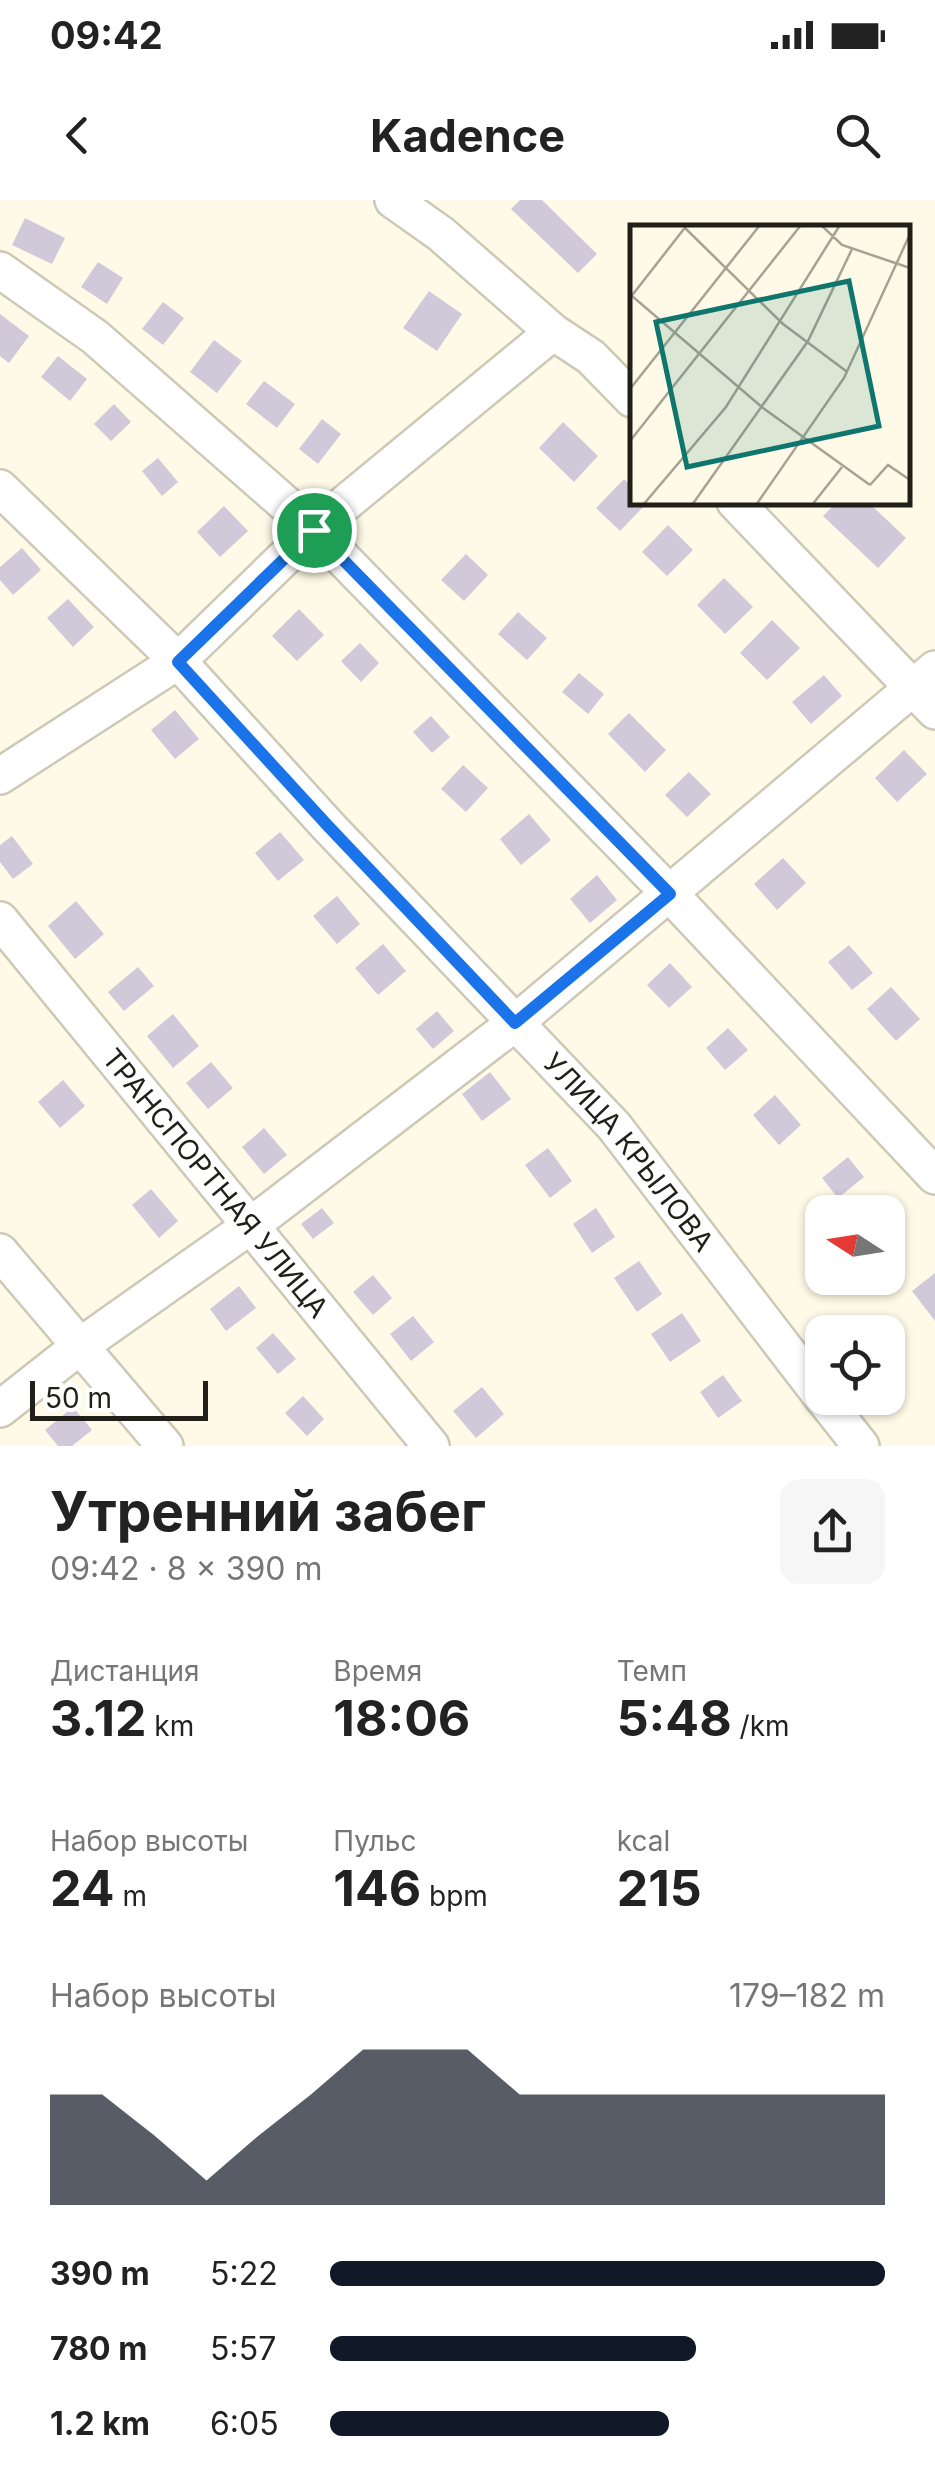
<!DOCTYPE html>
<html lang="ru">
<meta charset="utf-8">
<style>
body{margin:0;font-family:Inter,sans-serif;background:#f6f6f6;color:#222;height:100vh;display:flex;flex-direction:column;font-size:38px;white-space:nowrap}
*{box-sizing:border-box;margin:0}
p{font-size:32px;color:#767676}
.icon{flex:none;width:55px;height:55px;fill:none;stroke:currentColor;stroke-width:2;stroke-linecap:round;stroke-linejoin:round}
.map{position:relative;height:1246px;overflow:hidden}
.side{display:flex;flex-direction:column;background:#fff;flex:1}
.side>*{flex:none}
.needle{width:65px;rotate:282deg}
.tools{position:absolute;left:805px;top:995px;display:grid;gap:20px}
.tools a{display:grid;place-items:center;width:100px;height:100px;border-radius:20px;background:#fff;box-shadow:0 2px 8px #0004;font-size:50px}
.scale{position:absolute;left:30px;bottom:25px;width:178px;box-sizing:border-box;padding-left:10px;border:5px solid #201f18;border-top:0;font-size:28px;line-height:35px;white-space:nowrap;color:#201f18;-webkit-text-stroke:8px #fff;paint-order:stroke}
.pin{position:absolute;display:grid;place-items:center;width:85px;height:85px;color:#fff;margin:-42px;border:5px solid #fff;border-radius:50%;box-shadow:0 2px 10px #0007}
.round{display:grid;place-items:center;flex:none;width:105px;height:105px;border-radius:20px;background:#f6f6f6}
.headline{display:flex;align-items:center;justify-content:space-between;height:170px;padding:0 50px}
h1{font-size:55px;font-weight:700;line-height:75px}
.metrics{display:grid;grid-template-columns:repeat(3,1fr);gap:15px;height:170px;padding:10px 50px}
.metrics div{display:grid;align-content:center}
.metrics b{font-size:50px;font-weight:700}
.metrics small{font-size:28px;font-weight:400}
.metrics p{font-size:28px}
.chart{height:280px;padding:20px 50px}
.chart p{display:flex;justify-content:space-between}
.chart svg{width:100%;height:180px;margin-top:10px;fill:#111827;opacity:.7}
ul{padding:0 50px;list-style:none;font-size:32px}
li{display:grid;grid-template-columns:160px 120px 1fr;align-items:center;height:75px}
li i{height:25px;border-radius:12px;background:#111827}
.status{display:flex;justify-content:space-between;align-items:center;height:70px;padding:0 50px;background:#fff;direction:ltr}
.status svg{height:28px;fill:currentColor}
header{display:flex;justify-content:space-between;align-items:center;height:130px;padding:0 50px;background:#fff;font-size:45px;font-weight:700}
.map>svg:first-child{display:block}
</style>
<div class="status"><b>09:42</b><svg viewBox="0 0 49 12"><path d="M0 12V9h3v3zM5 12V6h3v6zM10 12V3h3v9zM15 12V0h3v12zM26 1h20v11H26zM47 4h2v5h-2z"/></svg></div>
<header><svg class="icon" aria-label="back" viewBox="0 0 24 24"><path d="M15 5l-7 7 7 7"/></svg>Kadence<svg class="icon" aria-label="search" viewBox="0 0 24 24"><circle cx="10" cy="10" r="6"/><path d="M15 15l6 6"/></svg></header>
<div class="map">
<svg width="935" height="1246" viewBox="0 0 935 1246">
<rect width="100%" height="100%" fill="#fffae7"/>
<path fill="#d0c9da" d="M520 0H542L597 54 578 73 511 9Z
M25 18 65 38 52 64 12 45Z
M98 62 123 78 107 104 81 87Z
M429 91 462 114 437 151 403 128Z
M163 102 184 118 163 145 142 129Z
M0 114 29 136 9 163 0 156Z
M214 140 242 161 217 193 190 172Z
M58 156 87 179 70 201 41 177Z
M264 181 295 204 277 228 246 204Z
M114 204 131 222 111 241 94 224Z
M322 219 341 234 318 264 299 249Z
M563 222 598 256 574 282 539 248Z
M158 258 178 282 162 296 142 271Z
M624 279 632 287V302H648L620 331 596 308Z
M837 302H868L906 338 878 368 823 316Z
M224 306 248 331 220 357 197 332Z
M668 325 693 350 667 376 642 352Z
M22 348 41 370 13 395 0 380V367Z
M466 354 488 375 464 401 441 380Z
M724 378 753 407 725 434 697 405Z
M68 399 94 427 73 447 47 418Z
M299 409 324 435 297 461 272 436Z
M518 412 547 438 527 460 498 434Z
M772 420 800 448 767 480 740 453Z
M360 443 379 463 361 482 341 461Z
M579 473 604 494 588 514 562 492Z
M824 475 842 496 811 524 792 502Z
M175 510 199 539 175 559 151 530Z
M629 513 666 550 645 572 608 534Z
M431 516 450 537 432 553 413 532Z
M904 550 927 574 897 602 875 578Z
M463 565 488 588 466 612 441 589Z
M689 572 711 594 687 617 665 595Z
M529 614 551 640 521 665 500 639Z
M280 632 304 660 278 681 255 653Z
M12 636 33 664 13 679 0 662V645Z
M783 658 806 683 777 710 754 684Z
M597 675 617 700 590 723 570 699Z
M337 696 360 724 337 744 313 716Z
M76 701 104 734 75 759 48 726Z
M383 744 406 771 378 795 355 768Z
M849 745 873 773 852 790 828 762Z
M670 763 692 787 669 808 647 785Z
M138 767 154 786 124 811 108 792Z
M891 787 920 819 896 841 867 809Z
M437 811 454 831 433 849 416 829Z
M173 814 199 846 173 868 147 836Z
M728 828 748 850 725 870 706 848Z
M211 862 233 888 208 909 186 883Z
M490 872 511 899 482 921 462 894Z
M63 880 85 906 60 928 38 902Z
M775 895 801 925 779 945 753 915Z
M264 928 287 955 264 974 242 947Z
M548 948 572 981 550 998 525 965Z
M848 957 864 977 838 998 822 978Z
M151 989 178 1021 159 1038 132 1005Z
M322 1008 334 1023 313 1039 301 1024Z
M596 1008 615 1037 592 1053 573 1024Z
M639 1061 662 1094 637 1112 614 1078Z
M935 1073V1121L912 1091Z
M373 1075 392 1098 373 1115 353 1092Z
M239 1086 256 1108 226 1131 210 1109Z
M682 1113 701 1141 670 1162 651 1134Z
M413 1116 434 1142 411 1161 390 1134Z
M273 1133 296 1159 278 1174 256 1148Z
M723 1175 742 1201 718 1218 700 1192Z
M482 1187 504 1214 476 1238 453 1211Z
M303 1196 324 1219 307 1236 285 1213Z
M73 1207 92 1230 72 1246H58L45 1230Z"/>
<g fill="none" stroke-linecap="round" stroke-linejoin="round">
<g stroke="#cdc9b7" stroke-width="40">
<g id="minor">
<path d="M393 0 441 34 553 132 591 157 632 199"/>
<path d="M0 70 95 137 314 329 670 694 935 976"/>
<path id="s1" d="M0 288 178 461 328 626 614 926 822 1197"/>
<path d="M735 302 935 511"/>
<path d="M0 576 178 461 314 329 553 132"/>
<path id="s2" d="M0 720 431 1246"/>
<path d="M0 1052 165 1246"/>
<path d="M823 1198 861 1246"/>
<path d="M0 1209 80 1146 250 1026 515 823 935 469"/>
</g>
</g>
<use href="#minor" stroke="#fff" stroke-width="35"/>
</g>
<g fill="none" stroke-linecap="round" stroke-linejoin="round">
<g stroke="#fff" stroke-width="20">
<path id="route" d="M314 330 670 694 515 823 328 626 178 462Z"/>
</g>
<use href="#route" stroke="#1a73e8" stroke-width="12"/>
</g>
<g text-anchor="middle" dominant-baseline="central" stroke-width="8" stroke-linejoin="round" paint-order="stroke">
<g font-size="28" fill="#201f18" stroke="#fff">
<text stroke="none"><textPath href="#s1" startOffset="915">УЛИЦА КРЫЛОВА</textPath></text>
<text stroke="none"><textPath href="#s2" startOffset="340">ТРАНСПОРТНАЯ УЛИЦА</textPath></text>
</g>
</g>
<g transform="translate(630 25)">
<rect width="280" height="280" fill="#fffae7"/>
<path fill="none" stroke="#a6a294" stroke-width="2.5" d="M191 0 212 20 280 43M55 3 153 99 216 146M2 71 133 183 240 260M0 73 57 0M0 164 130 0M0 216 171 0M240 260 258 240 280 255M13 280 96 182 210 0M62 280 178 116 222 24M126 280 214 153 280 9M182 280 212 242"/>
<path fill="#0f766e" fill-opacity="0.15" stroke="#0f766e" stroke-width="5" d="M219 56 249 201 57 242 26 97Z"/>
<rect width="280" height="280" fill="none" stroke="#201f18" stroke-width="5"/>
</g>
</svg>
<div class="tools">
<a><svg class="needle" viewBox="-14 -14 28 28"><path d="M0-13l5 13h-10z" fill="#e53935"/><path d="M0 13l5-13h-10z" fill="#767676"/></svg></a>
<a><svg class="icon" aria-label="locate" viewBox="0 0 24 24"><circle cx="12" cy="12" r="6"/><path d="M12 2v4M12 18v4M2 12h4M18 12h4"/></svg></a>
</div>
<div class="scale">50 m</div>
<div class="pin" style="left:314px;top:330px;background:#1e9e55"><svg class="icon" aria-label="arrive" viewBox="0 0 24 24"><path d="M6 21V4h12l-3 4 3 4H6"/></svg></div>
</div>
<section class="side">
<div class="headline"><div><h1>Утренний забег</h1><p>09:42 · 8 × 390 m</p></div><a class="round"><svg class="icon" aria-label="share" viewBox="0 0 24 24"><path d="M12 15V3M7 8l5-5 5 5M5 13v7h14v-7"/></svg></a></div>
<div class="metrics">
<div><p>Дистанция</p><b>3.12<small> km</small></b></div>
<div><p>Время</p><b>18:06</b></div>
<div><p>Темп</p><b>5:48<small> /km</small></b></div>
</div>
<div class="metrics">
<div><p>Набор высоты</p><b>24<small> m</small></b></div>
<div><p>Пульс</p><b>146<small> bpm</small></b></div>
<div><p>kcal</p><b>215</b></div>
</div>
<div class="chart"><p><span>Набор высоты</span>179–182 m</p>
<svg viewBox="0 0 160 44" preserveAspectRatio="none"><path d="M0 44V17L10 17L20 27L30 38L40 27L50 17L60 6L70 6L80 6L90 17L100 17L110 17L120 17L130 17L140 17L150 17L160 17V44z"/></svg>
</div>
<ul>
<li><b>390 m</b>5:22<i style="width:100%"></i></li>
<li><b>780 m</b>5:57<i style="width:66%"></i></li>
<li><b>1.2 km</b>6:05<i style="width:61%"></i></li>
</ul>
</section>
